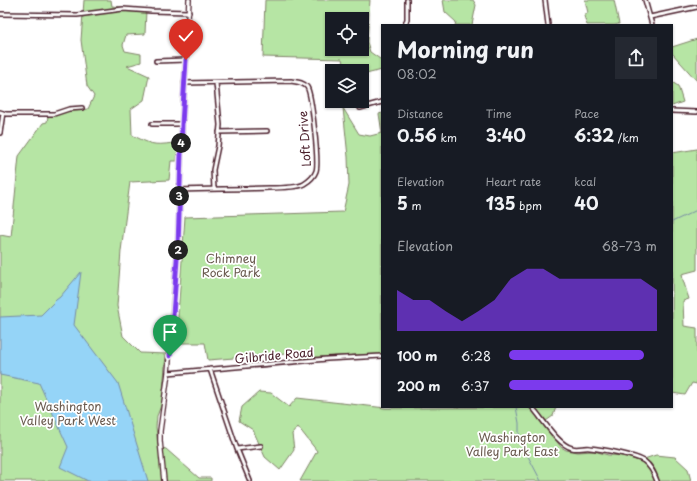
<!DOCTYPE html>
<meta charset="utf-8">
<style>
body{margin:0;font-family:"Playpen Sans",sans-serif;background:#242831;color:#f1f3f6;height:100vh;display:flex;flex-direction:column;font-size:15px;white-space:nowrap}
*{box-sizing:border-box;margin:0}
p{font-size:13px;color:#9ea1a6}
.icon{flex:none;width:22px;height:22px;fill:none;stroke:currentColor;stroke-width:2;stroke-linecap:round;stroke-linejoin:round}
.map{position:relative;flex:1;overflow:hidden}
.sheet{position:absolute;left:381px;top:24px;width:292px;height:384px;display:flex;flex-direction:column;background:#171b24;border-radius:0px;box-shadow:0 1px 3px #0004}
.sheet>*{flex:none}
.controls{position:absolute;left:325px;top:12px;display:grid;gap:8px}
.controls a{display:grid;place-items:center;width:44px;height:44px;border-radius:0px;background:#171b24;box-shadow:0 1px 3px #0004;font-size:20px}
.pin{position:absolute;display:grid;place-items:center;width:34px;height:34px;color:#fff;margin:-41px -17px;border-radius:50% 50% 50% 0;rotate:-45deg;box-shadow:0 0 4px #0007}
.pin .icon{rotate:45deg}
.km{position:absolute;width:20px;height:20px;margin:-10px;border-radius:50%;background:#222;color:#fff;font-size:11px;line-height:20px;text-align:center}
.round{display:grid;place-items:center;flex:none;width:42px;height:42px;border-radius:0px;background:#242831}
.summary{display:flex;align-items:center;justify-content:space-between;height:68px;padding:0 16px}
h1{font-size:22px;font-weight:700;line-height:30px}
.metrics{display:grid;grid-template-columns:repeat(3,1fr);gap:6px;height:68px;padding:4px 16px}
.metrics div{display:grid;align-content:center}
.metrics b{font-size:17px;font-weight:700}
.metrics small{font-size:11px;font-weight:400}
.metrics p{font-size:11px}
.chart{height:112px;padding:8px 16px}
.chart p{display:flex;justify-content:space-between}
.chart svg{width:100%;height:72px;margin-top:4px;fill:#7c3aed;opacity:.7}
ul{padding:0 16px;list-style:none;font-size:13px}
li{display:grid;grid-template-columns:64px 48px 1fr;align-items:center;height:30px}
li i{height:10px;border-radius:5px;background:#7c3aed}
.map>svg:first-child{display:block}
</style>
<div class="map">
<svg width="697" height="481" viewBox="0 0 697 481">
<rect width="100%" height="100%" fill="#fff"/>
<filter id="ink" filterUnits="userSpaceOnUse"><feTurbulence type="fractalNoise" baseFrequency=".025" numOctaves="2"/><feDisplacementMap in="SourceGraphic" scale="8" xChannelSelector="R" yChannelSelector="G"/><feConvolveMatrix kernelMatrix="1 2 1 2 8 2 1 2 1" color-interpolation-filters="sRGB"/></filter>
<g filter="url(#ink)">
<path fill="#b6e5a4" stroke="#808268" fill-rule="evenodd" d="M84 0H111L112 6 146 10 145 34 126 35 123 45 125 51 141 54V62L127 66 149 76 144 100 131 109 132 135C150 144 153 146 173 143V145L178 146 177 161H171L169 180 130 182 121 251 117 306 123 336 140 353 166 354 162 403 157 416 156 427 158 447 166 449 199 478H211V481H0V235L11 237 19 156 43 123 47 122 48 116 67 111 88 109 94 96 87 86 81 40Z
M265 0H370L367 42 370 52 380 59H382V70L362 75V71H345L342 59 263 57ZM332 19H362V49H332Z
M443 0H473L476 5 472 25H455L456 22 445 12Z
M585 0H614L619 24 614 25H587L584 16 588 13Z
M697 39V81L672 53V47Z
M672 82 678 86 683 102 672 106Z
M343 108 359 134 370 136 382 133 379 114 382 113V354L298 358 299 353 208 360 205 343H176L185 217 343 212 349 185 348 157Z
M697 149V270L682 274 683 280 689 299 683 301 684 326 697 328V384L692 383 685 395 672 393V153Z
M259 392 271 393 289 407 297 398 386 408 556 407 553 416 543 423 561 447 566 450 578 452 594 451 608 455 625 456 638 461 656 455 675 457 688 469 691 481H300L317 451 298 427 292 434 294 450 280 470 265 457 253 430 239 421 242 407Z"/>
<path fill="#95d4f7" stroke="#778ca5" d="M81 272 74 325 118 383 148 481H88L60 467 68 447 39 383 0 375V317L41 315 56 300 60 297Z"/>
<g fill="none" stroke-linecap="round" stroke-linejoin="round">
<path stroke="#778ca5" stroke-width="1" d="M672 222 697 210
M516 407 519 423V439L541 481"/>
<g stroke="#4a1f2b" stroke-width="6">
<path id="minor" d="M545 0 548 25
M645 0 652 25
M1 14 77 15 123 9 151 11 189 12
M650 17 697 7
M405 25 407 19V0
M156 61 186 60
M360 108 382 102
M672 111 697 112
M0 112 6 114H54L69 109 82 108
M152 124H182
M219 132 267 131
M0 133 3 113
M214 189 213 170 218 146 220 125 216 83
M179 190C209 189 238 189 268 188 276 188 297 188 304 184 309 181 314 177 316 171 319 163 312 95 307 87 303 82 297 82 291 81L184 83
M210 369 237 449 250 481
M168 373 327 359 382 356
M532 407C542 418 558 445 572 448 577 450 585 447 590 448 601 449 635 455 644 461 651 466 654 473 657 481
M237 449 261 446"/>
</g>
<g stroke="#4a1f2b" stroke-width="6">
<path id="tertiary" d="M164 481 160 441V431L168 373 178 246 182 124 186 60 189 0"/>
</g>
<use href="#minor" stroke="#fff" stroke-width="3"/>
<use href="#tertiary" stroke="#fff" stroke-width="3.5"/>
</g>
</g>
<g fill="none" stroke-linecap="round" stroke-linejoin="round" filter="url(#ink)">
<g stroke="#fff" stroke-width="8">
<path id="route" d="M170 356 178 246 182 124 186 60"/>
</g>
<use href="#route" stroke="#7c3aed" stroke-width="5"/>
</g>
<g text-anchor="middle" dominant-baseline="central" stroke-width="3.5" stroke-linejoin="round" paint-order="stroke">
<g font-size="12" fill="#4a1f2b" stroke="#fff">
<text transform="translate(304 139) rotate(-94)">Loft Drive</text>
<text transform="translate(274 355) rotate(-5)">Gilbride Road</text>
</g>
<g font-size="12" fill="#6a5a4f" stroke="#fff">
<text x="231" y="258">Chimney<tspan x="231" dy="14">Rock Park</tspan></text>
<text x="68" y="406">Washington<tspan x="68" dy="14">Valley Park West</tspan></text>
<text x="512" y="437">Washington<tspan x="512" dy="14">Valley Park East</tspan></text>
</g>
</g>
</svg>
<div class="controls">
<a><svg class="icon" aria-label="locate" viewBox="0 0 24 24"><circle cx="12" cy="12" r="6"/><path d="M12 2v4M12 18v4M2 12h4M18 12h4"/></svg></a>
<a><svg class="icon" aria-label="layers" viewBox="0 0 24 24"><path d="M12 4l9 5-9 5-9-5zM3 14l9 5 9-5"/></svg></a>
</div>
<div class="pin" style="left:170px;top:356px;background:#1e9e55"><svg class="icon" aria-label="arrive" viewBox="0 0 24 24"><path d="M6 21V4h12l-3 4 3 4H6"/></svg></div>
<div class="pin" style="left:186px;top:60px;background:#d93025"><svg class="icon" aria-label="check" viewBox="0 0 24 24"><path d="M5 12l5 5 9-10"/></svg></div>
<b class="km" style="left:178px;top:250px">2</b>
<b class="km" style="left:179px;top:196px">3</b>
<b class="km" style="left:181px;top:143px">4</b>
<section class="sheet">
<div class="summary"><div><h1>Morning run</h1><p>08:02</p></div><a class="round"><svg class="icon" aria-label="share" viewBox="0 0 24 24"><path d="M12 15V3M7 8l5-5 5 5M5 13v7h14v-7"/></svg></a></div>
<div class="metrics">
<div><p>Distance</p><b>0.56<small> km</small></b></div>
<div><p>Time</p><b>3:40</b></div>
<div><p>Pace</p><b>6:32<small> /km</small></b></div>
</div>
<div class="metrics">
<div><p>Elevation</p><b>5<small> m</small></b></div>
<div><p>Heart rate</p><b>135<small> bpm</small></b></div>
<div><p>kcal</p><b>40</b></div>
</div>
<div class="chart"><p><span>Elevation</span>68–73 m</p>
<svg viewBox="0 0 160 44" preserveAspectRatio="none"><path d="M0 44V19L10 25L20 25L30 32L40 38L50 32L60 25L70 12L80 6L90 6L100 12L110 12L120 12L130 12L140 12L150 12L160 19V44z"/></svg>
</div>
<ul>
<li><b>100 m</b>6:28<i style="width:91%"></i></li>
<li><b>200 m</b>6:37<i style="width:84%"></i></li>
</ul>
</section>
</div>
